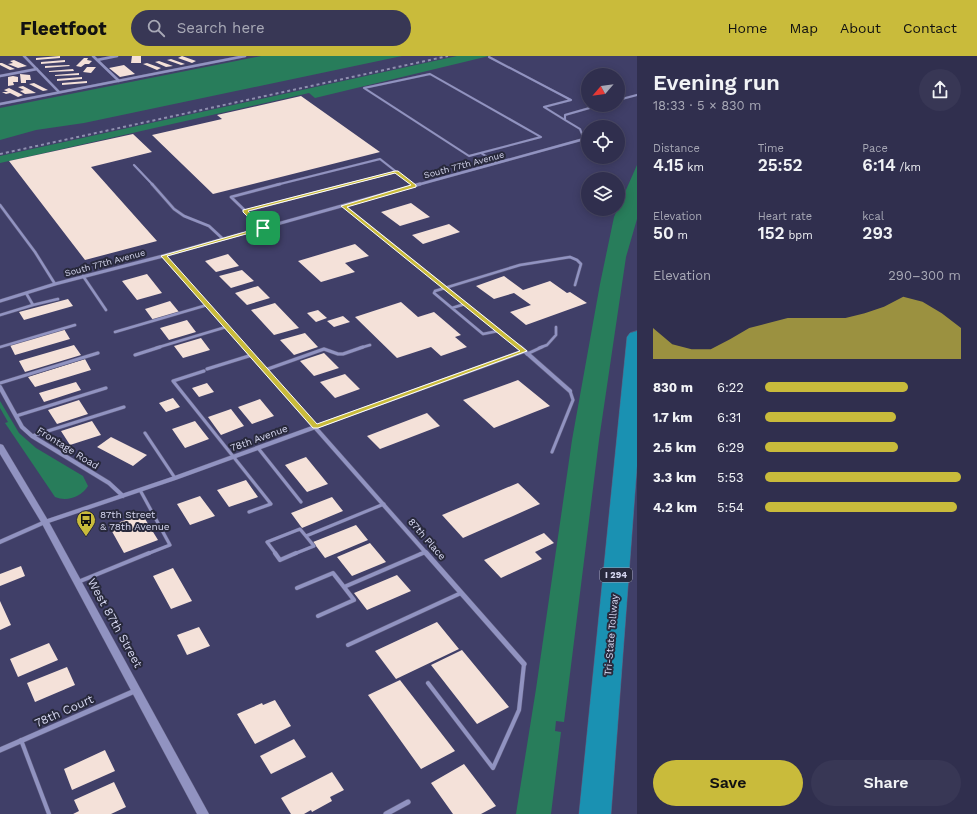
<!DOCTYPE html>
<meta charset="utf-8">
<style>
body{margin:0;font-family:"Work Sans",sans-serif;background:#383755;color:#f1f3f6;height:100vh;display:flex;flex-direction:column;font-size:15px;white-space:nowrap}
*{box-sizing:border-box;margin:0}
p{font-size:13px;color:#a8a9b6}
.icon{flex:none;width:22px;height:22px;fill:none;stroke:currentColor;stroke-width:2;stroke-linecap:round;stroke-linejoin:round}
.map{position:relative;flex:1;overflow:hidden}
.sheet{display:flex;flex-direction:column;background:#302f4e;width:340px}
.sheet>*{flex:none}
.needle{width:26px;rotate:242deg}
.buttons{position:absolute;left:581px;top:12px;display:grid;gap:8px}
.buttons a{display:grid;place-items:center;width:44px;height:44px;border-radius:50%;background:#302f4e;box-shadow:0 2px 10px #0003,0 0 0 1px #4b4a66;font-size:20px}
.pin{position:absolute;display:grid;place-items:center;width:34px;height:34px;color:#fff;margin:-17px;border-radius:8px;box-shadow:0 2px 6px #0006}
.round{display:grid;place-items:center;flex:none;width:42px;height:42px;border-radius:21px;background:#383755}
.head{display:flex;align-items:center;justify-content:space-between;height:68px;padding:0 16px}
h1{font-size:22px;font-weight:600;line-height:30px}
.figures{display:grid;grid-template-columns:repeat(3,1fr);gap:6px;height:68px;padding:4px 16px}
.figures div{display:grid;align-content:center}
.figures b{font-size:17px;font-weight:600}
.figures small{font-size:11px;font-weight:400}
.figures p{font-size:11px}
.chart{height:112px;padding:8px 16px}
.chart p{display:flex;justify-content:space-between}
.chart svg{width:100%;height:72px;margin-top:4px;fill:#c9bb3b;opacity:.7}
.cta{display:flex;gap:8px;margin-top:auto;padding:8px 16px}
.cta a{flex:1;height:46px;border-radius:24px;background:#c9bb3b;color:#111;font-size:16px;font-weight:600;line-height:46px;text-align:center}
.cta a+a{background:#383755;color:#f1f3f6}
ul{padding:0 16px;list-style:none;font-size:13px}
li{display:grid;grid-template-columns:64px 48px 1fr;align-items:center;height:30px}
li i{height:10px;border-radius:5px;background:#c9bb3b}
header{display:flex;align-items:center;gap:24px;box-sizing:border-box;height:56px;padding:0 20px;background:#c9bb3b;color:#111}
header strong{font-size:19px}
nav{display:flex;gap:22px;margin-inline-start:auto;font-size:14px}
.search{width:280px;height:36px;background:#383755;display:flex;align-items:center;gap:10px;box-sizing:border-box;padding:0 14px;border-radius:22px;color:#a8a9b6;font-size:15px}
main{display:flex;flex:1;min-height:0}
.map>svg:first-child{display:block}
</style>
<header>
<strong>Fleetfoot</strong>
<div class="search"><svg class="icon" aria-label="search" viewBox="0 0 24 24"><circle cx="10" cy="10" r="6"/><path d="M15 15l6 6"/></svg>Search here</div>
<nav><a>Home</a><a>Map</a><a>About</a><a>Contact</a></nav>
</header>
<main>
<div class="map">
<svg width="637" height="758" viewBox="0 0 637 758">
<rect width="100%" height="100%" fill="#403f68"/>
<path fill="#287d5b" d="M261 0H402L84 67 36 74 0 84V52Z
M457 0H489L315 42 309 37 0 107V100Z
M637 109V163L626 201 599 384 564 666 556 665 555 675 561 676 551 758H516L536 633 572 384 600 228 614 161Z
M0 345 19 377 36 392 83 420 88 430C81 441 67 446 55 441L5 367 8 366 0 352Z"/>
<path fill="#f4e1d9" d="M60 0V2L36 4V2Z
M132 0H141V7H131Z
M182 0 196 5 192 7 178 2Z
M84 2H88L87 4 92 5 89 8H85L81 11 76 10Z
M171 3 185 8 181 9 167 4Z
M14 4 27 10 18 12 8 8 13 7 10 5Z
M65 4V6L41 8V6Z
M159 5 173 10 166 11 155 6Z
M0 7H2L15 13 10 14 0 9Z
M147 7 161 12 157 14 143 8Z
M69 9 70 10 45 12V10Z
M124 9 135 18 120 21 109 12Z
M87 11H96L91 17 83 16Z
M73 13 74 15 49 16V15Z
M79 17V19L55 20V19Z
M20 18 30 19 31 24H26V27H21Z
M13 20 18 21V26H13L14 29 8 30V21Z
M82 21V23L57 25V23Z
M87 25V27L62 29V27Z
M34 27 48 34 43 35 29 28Z
M23 30 36 37 25 38 20 35 24 34 18 31Z
M9 32 23 39 18 41 10 37 6 38 2 36H8L4 34Z
M301 40 380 96 213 138 152 79 222 63 217 59Z
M133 78 152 96 91 111 157 185 85 204 9 105Z
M411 147 430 161 400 170 381 156Z
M449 168 460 176 423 188 412 179Z
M355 188 369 200 345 207 355 216 321 226 298 205Z
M228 198 239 210 216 216 205 205Z
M242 214 254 225 231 232 219 220Z
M147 218 162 237 137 244 122 225Z
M504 220 523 234 550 225 567 237 570 236 587 247 526 269 510 256 531 249 514 237 494 243 476 230Z
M258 230 270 242 247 249 235 237Z
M68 243 73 250 24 264 19 256Z
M170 245 179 256 153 264 145 253Z
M401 246 418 261 434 256 461 279 455 281 467 291 441 300 431 291 397 302 355 261Z
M275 247 299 272 274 279 251 254Z
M318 254 327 262 316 266 307 257Z
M343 260 350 266 334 271 327 265Z
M187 264 196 276 169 284 160 272Z
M64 273 70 283 15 299 10 289Z
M305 277 318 291 294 299 280 284Z
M201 282 210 294 183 302 174 290Z
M74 289 81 299 25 316 19 305Z
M324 297 339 312 314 320 300 305Z
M85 303 91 314 35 331 28 321Z
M345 318 360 333 335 342 320 326Z
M518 324 550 350 494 372 463 344Z
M76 326 81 334 44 346 39 337Z
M207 327 214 336 199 341 192 332Z
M173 342 180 351 166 356 159 347Z
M260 343 274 360 252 368 238 351Z
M79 344 88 358 57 368 48 354Z
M231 353 244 370 221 379 208 361Z
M427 357 440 370 380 393 367 380Z
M92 365 101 379 70 389 61 375Z
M195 365 209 383 185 392 172 373Z
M111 381 147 399 133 410 97 391Z
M306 401 328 428 307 436 285 409Z
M246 424 258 441 229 451 217 434Z
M518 427 540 448 463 482 442 459Z
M200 440 215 460 190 469 177 448Z
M332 441 343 455 302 472 291 457Z
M142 458 158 484 124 497 109 470Z
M356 469 368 484 325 502 313 486Z
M544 477 554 487 535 496 542 503 501 522 484 504Z
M370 487 386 506 352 520 337 501Z
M21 510 25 520 0 530V518Z
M173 512 192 545 171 553 153 520Z
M397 519 411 535 367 554 354 537Z
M0 545 11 569 0 574Z
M437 566 459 593 396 623 375 595Z
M199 571 210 590 187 599 177 579Z
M49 587 58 604 18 621 10 603Z
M462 594 509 651 477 668 431 609Z
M67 611 75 629 35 646 27 627Z
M400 624 455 695 421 713 368 639Z
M275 644 291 670 255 688 237 658 262 647 263 649Z
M294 683 306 701 271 718 260 700Z
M105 694 115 715 72 734 64 713Z
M464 708 496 750 481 758H453L431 727Z
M332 716 344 734 330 741 332 745 312 756 311 754 304 758H291L281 742Z
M114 726 126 751 111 758H73L79 755 74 744Z"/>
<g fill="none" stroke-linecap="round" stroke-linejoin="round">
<g stroke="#5c5a7d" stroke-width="2.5">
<path id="lane-far3" d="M489 1 571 44 544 51 565 64
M430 18 541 81 469 100 364 32Z
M618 44 637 39
M584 83 580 73 565 64V59L600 49
M481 97 497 107
M134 109 153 129
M276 129 380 103 413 129
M344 129 396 116"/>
</g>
<g stroke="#5c5a7d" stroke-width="3.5">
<path id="lane-far2" d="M152 128 174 153 184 160 209 170 223 183
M412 128 414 130
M0 149 35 196 55 228
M245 155 348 128
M263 172 231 141 280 128
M83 220 106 254
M33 249 58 243
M452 252 465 248
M0 259 33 249 26 237
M498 275 483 278 434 237 435 235 520 209 570 201 577 204 581 208 575 229
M115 276 207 249
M0 291 75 269
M156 292 226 271
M360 292 370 289
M539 292 547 289 556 279V271"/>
</g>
<g stroke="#5c5a7d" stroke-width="4">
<path id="lane-far1" d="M527 298 542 291
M135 299 160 291
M207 313 252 299
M265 314 324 293 338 298H343L363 291
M204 315 173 325 271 448 249 456
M0 327 98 297
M16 360 106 332
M145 377 175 422
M32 380 124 351
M258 392 301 446
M552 396 573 344 570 335
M140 434 170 489 147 498
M306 480 384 448
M276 498 267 486 300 473 314 490 294 498
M420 498 426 496"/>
</g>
<g stroke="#5c5a7d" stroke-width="5">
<path id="lane" d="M275 497 280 504 296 497
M78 526 149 497
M297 532 333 517 344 531
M318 560 354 544 344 531 423 497
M348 589 461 537
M428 627 493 712 519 654 524 608
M21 684 49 758"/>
</g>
<g stroke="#5c5a7d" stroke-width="3">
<path id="street-far3" d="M24 0 59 36
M93 0 119 25
M97 4 117 0
M0 20 37 13
M0 48 245 0
M417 129 584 83"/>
</g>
<g stroke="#5c5a7d" stroke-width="4">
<path id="street-far2" d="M344 150 521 292
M163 200 245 292
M0 245 55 228 163 200 420 128"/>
</g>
<g stroke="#5c5a7d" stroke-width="5">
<path id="street-far1" d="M244 291 427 498
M520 291 570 335
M0 331 22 371 32 380 109 427 123 440
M0 486 45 466 175 422 524 295"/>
</g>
<g stroke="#5c5a7d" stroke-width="6">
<path id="street" d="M426 497 524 608
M0 694 137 634
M386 758 408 746"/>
</g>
<g stroke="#5c5a7d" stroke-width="1">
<path id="secondary" d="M0 388 3 389 49 466 209 758H197L41 466 0 398Z"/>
</g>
<g stroke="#5c5a7d" stroke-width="1">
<path id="highway" d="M637 275V410L611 758H579L627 281 630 277Z"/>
</g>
<use href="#lane-far3" stroke="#9193c1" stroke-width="2"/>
<use href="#lane-far2" stroke="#9193c1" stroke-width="2.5"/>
<use href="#lane-far1" stroke="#9193c1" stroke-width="3"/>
<use href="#lane" stroke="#9193c1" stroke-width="4"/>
<use href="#street-far3" stroke="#9193c1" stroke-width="2.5"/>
<use href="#street-far2" stroke="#9193c1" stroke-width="3"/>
<use href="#street-far1" stroke="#9193c1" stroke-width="4"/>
<use href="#street" stroke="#9193c1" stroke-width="5"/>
<use href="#secondary" fill="#9193c1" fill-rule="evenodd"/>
<use href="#highway" fill="#1a91b2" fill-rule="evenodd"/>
<path stroke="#8f8fb0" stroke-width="2" stroke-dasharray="3 3" stroke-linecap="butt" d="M0 98 448 0"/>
</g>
<path fill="#c9bb3b" stroke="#fff" fill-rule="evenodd" d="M395 115H398L416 129V131L347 151 527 295 318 372H313L161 200 259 172 243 156V154ZM395 117 411 129 341 150 520 295 317 368 167 200 264 173V171L248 155Z"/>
<defs>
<g id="bus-pin" transform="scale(1)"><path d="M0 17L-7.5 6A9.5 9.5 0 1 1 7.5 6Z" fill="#c9bb3b" stroke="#28293c"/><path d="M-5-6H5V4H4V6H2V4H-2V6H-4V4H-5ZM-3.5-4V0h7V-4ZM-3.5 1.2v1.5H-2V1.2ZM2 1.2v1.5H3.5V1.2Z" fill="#111"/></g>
</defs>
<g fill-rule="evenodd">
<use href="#bus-pin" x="86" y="464"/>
</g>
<g text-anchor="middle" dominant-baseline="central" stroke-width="4" stroke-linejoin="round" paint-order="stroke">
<g font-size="9" fill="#d6d7f0" stroke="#28293c">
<text transform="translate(464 109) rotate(-15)">South 77th Avenue</text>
<text transform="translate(105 207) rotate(-15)">South 77th Avenue</text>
</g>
<rect fill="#28293c" stroke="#a2a3ba" stroke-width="1" x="600" y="512" width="32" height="14" rx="3"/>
<g font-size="9" font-weight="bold" fill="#d6d7f0">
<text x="616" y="519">I 294</text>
</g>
<g font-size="10" fill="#d6d7f0" stroke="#28293c">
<text transform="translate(259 382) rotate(-20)">78th Avenue</text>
<text transform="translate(68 392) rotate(32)">Frontage Road</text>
<text transform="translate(427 483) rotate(49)">87th Place</text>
<text transform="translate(611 579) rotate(-85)">Tri-State Tollway</text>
</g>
<g font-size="10" fill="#d6d7f0" stroke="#28293c" text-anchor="start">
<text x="100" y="458">87th Street<tspan x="100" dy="12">&amp; 78th Avenue</tspan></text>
</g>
<g font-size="12" fill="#d6d7f0" stroke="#28293c">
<text transform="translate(115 567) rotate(61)">West 87th Street</text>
<text transform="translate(64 655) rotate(-24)">78th Court</text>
</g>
</g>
</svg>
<div class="buttons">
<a><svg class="needle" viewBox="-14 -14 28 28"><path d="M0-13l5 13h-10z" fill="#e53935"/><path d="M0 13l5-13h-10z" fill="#a8a9b6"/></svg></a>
<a><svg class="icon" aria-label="locate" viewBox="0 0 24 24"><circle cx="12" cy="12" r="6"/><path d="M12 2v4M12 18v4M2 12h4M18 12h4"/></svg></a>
<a><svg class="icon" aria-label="layers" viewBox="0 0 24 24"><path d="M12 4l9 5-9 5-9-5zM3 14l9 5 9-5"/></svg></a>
</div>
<div class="pin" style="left:263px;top:172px;background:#1e9e55"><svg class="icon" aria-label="arrive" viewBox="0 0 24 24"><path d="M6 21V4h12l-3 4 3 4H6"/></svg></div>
</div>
<section class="sheet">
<div class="head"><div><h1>Evening run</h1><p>18:33 · 5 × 830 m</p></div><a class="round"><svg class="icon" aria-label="share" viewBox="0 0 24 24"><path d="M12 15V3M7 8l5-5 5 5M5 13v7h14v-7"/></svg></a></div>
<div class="figures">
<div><p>Distance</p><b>4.15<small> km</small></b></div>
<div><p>Time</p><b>25:52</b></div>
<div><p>Pace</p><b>6:14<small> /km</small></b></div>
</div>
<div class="figures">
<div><p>Elevation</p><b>50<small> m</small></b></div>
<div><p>Heart rate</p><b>152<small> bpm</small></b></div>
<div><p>kcal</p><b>293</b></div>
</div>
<div class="chart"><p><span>Elevation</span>290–300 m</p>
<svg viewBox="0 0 160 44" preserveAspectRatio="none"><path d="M0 44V25L10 35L20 38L30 38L40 32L50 25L60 22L70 19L80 19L90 19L100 19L110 16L120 12L130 6L140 9L150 16L160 25V44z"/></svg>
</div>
<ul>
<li><b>830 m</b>6:22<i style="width:73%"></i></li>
<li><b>1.7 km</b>6:31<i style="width:67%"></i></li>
<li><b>2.5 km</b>6:29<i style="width:68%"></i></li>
<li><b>3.3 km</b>5:53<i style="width:100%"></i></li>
<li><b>4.2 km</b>5:54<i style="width:98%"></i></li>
</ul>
<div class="cta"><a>Save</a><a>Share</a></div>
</section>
</main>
